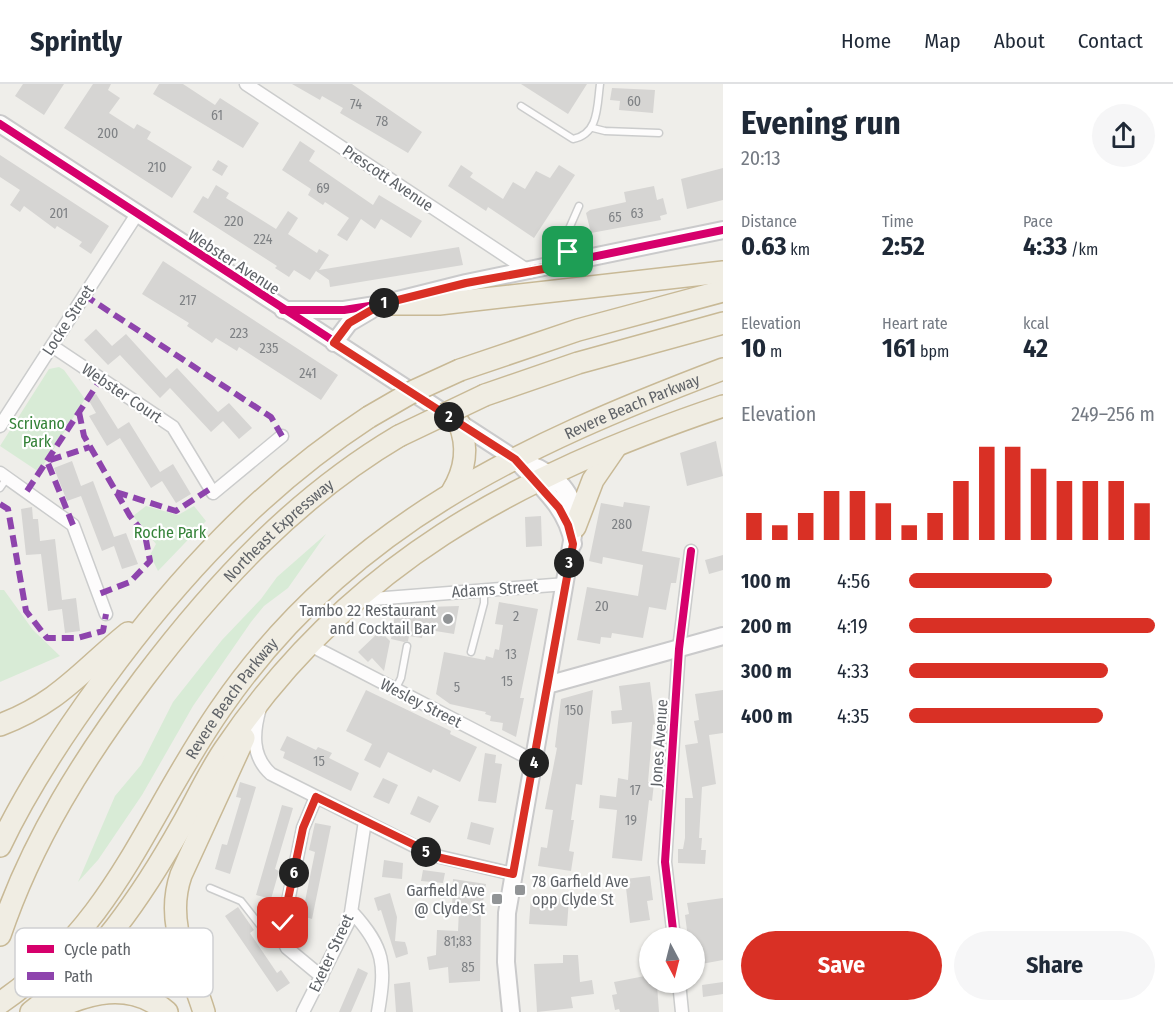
<!DOCTYPE html>
<meta charset="utf-8">
<style>
body{margin:0;font-family:"Fira Sans Condensed",sans-serif;background:#f6f6f7;color:#1f2937;height:100vh;display:flex;flex-direction:column;font-size:22px;white-space:nowrap}
*{box-sizing:border-box;margin:0}
p{font-size:20px;color:#747a83}
.icon{flex:none;width:33px;height:33px;fill:none;stroke:currentColor;stroke-width:2;stroke-linecap:round;stroke-linejoin:round}
.map{position:relative;flex:1;overflow:hidden}
.details{display:flex;flex-direction:column;background:#fff;width:450px}
.details>*{flex:none}
.needle{width:39px;rotate:173deg}
.controls{position:absolute;left:639px;top:843px;display:grid;gap:12px}
.controls a{display:grid;place-items:center;width:66px;height:66px;border-radius:50%;background:#fff;box-shadow:0 2px 4px #0004;font-size:30px}
.pin{position:absolute;display:grid;place-items:center;width:51px;height:51px;color:#fff;margin:-26px;border-radius:12px;box-shadow:0 3px 9px #0006}
.km{position:absolute;width:30px;height:30px;margin:-15px;border-radius:50%;background:#222;color:#fff;font-size:16px;line-height:30px;text-align:center}
.round{display:grid;place-items:center;flex:none;width:63px;height:63px;border-radius:32px;background:#f6f6f7}
.overview{display:flex;align-items:center;justify-content:space-between;height:102px;padding:0 18px}
h1{font-size:33px;font-weight:700;line-height:45px}
.metrics{display:grid;grid-template-columns:repeat(3,1fr);gap:9px;height:102px;padding:6px 18px}
.metrics div{display:grid;align-content:center}
.metrics b{font-size:26px;font-weight:700}
.metrics small{font-size:16px;font-weight:400}
.metrics p{font-size:16px}
.chart{height:168px;padding:12px 18px}
.chart p{display:flex;justify-content:space-between}
.chart svg{width:100%;height:108px;margin-top:6px;stroke:#d93025;stroke-width:6}
.button{display:flex;gap:12px;margin-top:auto;padding:12px 18px}
.button a{flex:1;height:69px;border-radius:36px;background:#d93025;color:#fff;font-size:24px;font-weight:700;line-height:69px;text-align:center}
.button a+a{background:#f6f6f7;color:#1f2937}
ul{padding:0 18px;list-style:none;font-size:20px}
li{display:grid;grid-template-columns:96px 72px 1fr;align-items:center;height:45px}
li i{height:15px;border-radius:8px;background:#d93025}
header{display:flex;align-items:center;gap:36px;box-sizing:border-box;height:84px;padding:0 30px;background:#fff;border-bottom:2px solid #e0e1e3}
header strong{font-size:28px}
nav{display:flex;gap:33px;margin-inline-start:auto;font-size:21px}
main{display:flex;flex:1;min-height:0}
.map>svg:first-child{display:block}
</style>
<header>
<strong>Sprintly</strong>
<nav><a>Home</a><a>Map</a><a>About</a><a>Contact</a></nav>
</header>
<main>
<div class="map">
<svg width="723" height="928" viewBox="0 0 723 928">
<rect width="100%" height="100%" fill="#efeeea"/>
<path fill="#d8ebd6" d="M59 283 64 286 85 315 39 388 0 362 49 285Z
M146 422 178 431 194 422 206 437 158 487 150 471 156 460 133 432Z
M326 450 288 504 264 522 251 538 193 622 142 711 98 776 78 798 115 712 141 681 173 618 222 556 261 515 277 493Z
M0 506H4L33 546 60 572 0 598Z"/>
<path fill="#d6d5d3" d="M23 0H64L44 31 15 12Z
M93 0H111L108 6 120 14 109 29 134 45 137 40 151 48 147 55 192 83 172 114 64 44Z
M159 0H183L215 21 220 14 259 39 243 64 153 10Z
M292 0H352L422 48 408 69 340 29 343 24 322 12 320 16Z
M521 0H587L568 30Z
M612 4 655 6 653 29 619 26 620 17 610 16Z
M300 57 315 67 309 77 373 121 379 111 422 137 411 154 381 135 375 145 361 135 347 157 337 151 349 134 325 118 323 121 308 111 311 105 282 86Z
M0 71 109 142 91 170 79 162 82 158 57 142 55 145 24 122 20 128 10 121 20 106 0 93Z
M218 76 228 82 222 92 212 86Z
M461 81 473 89 470 93 503 115 513 98 525 105 536 87 550 94 559 81 575 91 534 154 488 123 486 127 448 102Z
M723 84V116L687 125 681 95Z
M216 101 229 109 226 114 276 145 288 127 298 134 288 150 317 169 319 165 329 171 319 186 459 163 463 181 330 203 329 196 316 187 310 196 294 186 289 193 275 184 277 182 193 128 203 112 208 115Z
M654 102 657 116 663 114 667 130 660 132 661 136 591 149 586 129 590 126 626 118 624 108Z
M163 177 338 291 321 316 239 263 237 267 216 254 212 259 187 242 189 239 142 210Z
M96 245 112 262 126 250 166 294 177 284 218 328 229 319 252 344 239 355 223 337 211 348 170 304 160 314 120 271 108 281 84 256Z
M96 310 118 345 129 338 160 388 173 380 191 410 176 419 162 397 151 404 120 354 107 362 89 332 96 329 88 315Z
M716 357 723 392 687 402 680 369Z
M72 377 81 402 93 397 114 453 126 449 138 480 122 485 114 462 102 467 81 412 67 417 54 384Z
M624 418 650 422 642 467 680 474 676 499H671L666 526 649 523 643 554 612 549 611 554 601 553 600 560 577 556 587 503 638 512 643 481 603 473 602 480 589 477 601 419 623 423Z
M32 423 33 435H38L40 457 55 455 62 516 76 514 80 547 65 549 62 525 48 527 41 470 26 471 21 425Z
M541 432 542 462 526 463 525 433Z
M723 471V486L709 490 705 476Z
M499 518 538 525 520 614H524L516 653 502 646 503 639 490 637 491 632 485 630 486 628 450 620 436 610 444 568 485 576 486 572 493 574 495 565 499 566 503 541 495 540Z
M459 522 454 550 423 545 422 554 409 552 408 557 404 558 391 555 396 524Z
M380 547 390 557 384 587 372 574 368 578 358 568Z
M650 598 655 640 653 641 648 698 654 699 652 717 649 716 642 777 612 774 617 726 599 724 600 711 616 713 618 694 628 696 632 638 612 640 611 627 622 626 619 602Z
M366 606 451 647 450 650 477 663 460 698 433 685 431 689 388 668 380 684 364 676 372 660 346 647Z
M593 606 582 701 576 700 571 736H574L569 767 574 768 571 787 538 782 541 763 547 764 553 726 545 725 557 664 555 663 561 615Z
M723 606V649L709 651 716 700 702 703 699 754H702L701 766H706L705 780 678 779V765H683L685 754V714H693L685 661 698 659 694 637 699 636 695 610Z
M287 652 316 666 318 663 332 669 329 674 359 689 351 707 283 674 285 668 280 666Z
M485 669 496 671 495 679 502 680 496 719 478 717Z
M383 694 398 701 389 720 373 713Z
M240 698 256 703 230 790 215 785 222 760 227 761 241 714 236 713Z
M418 712 439 722 430 739 410 730Z
M282 721 293 724 275 785 279 787 271 815 256 811Z
M471 738 494 744 490 761 467 755Z
M315 739 331 742 312 835 302 832 315 768 309 766Z
M384 776 403 779 402 795 382 793Z
M423 786 445 789 443 799 421 797Z
M650 792 653 816 647 817 650 836 630 839 625 795Z
M453 795 486 800 483 818 481 817 480 897 449 899 448 883 429 886 427 873 436 871 437 846 458 847 459 826H452Z
M390 809 397 833 395 857 405 858 407 864 408 870 396 874 381 826 378 827 374 814Z
M531 813 569 815 567 842 529 840Z
M723 814V876L696 881 694 854H688L685 831 689 830 687 819Z
M238 823 254 846 250 849 277 889 281 886 290 899 277 908 225 832Z
M563 871H578L580 898 592 896 594 910 571 913 573 924 537 928 534 880 563 879Z
M358 884 368 889 351 928H339Z
M650 891V898L657 901 659 928H620L619 925 615 926 612 911 617 910 614 898Z
M410 898 413 928H396L394 900Z
M723 898V910L703 913 702 901Z"/>
<g fill="none" stroke-linecap="round" stroke-linejoin="round">
<g stroke="#cbcccc" stroke-width="9">
<path id="lane" d="M521 22 573 55C599 50 597 22 600 0
M593 44 605 47 659 49
M570 176 565 154 579 122
M0 404 7 394
M471 568 484 519V506
M395 606 401 594 407 562
M210 804 241 817 263 845 281 848"/>
</g>
<g stroke="#cbcccc" stroke-width="15">
<path id="street" d="M246 0 530 188
M52 262 173 343 213 409 282 352
M0 342 137 130
M0 389 73 441 106 530
M360 516 566 500
M308 560 534 677
M260 624C253 648 251 672 271 690L432 771 513 790
M316 713 303 744 281 852 287 864 322 893
M352 828C385 864 386 881 378 928
M674 854 665 778 679 565 691 467
M679 898 682 928
M303 928 350 835 365 737"/>
</g>
<g stroke="#cacacb" stroke-width="20">
<path id="secondary" d="M0 40 515 375C539 401 568 424 573 460
M283 226H344L382 220 466 199 723 146
M334 259 349 239 371 226
M547 601 723 552
M511 928 506 878 507 829 576 434C572 401 546 383 515 376"/>
</g>
<g stroke="#c8b996" stroke-width="24">
<g id="highway">
<path d="M382 220H439L723 188"/>
<path d="M460 286 578 246 723 207"/>
<path d="M485 311 578 279 723 239"/>
<path d="M452 408C465 387 469 363 459 339"/>
<path d="M575 443 593 396 615 364"/>
<path d="M0 641C60 618 81 587 128 549"/>
<path d="M0 762C28 703 64 649 103 596 178 493 262 403 369 333"/>
<path id="s1" d="M0 851C32 756 84 674 144 594 216 499 296 413 399 352"/>
<path id="s2" d="M0 919C117 839 145 733 221 624 346 442 523 361 723 285"/>
<path d="M31 928C97 878 142 812 182 741 196 716 208 690 224 666 349 480 516 392 723 322"/>
<path d="M47 928C88 909 129 896 167 928"/>
<path d="M204 928C190 882 164 840 181 791L244 654"/>
</g>
</g>
<use href="#lane" stroke="#fdfcfc" stroke-width="6"/>
<use href="#street" stroke="#fdfcfc" stroke-width="12"/>
<use href="#secondary" stroke="#fdfcfc" stroke-width="16"/>
<use href="#highway" stroke="#f0ede3" stroke-width="21"/>
<g stroke="#c8b996" stroke-width="24" stroke-linecap="butt">
<path id="highway-bridge" d="M369 333 414 307 460 286
M399 352 485 311"/>
</g>
<use href="#highway-bridge" stroke="#f0ede3" stroke-width="21"/>
<path stroke="#8e44ad" stroke-width="6" stroke-dasharray="12 6" stroke-linecap="butt" d="M84 211 271 333 282 352
M79 328 84 352 130 432 145 451 150 477 130 498 99 510
M27 407 101 295
M116 408 176 427 210 405
M0 420 8 425 26 527 47 554H77L103 547 106 530
M73 441 47 377 90 363"/>
<g stroke="#fff" stroke-width="11">
<path id="cycleway" d="M0 40 515 375
M283 226H344L382 220 466 199 723 146
M674 854 665 778 679 565 691 467"/>
</g>
<use href="#cycleway" stroke="#d6006c" stroke-width="8"/>
</g>
<g fill="none" stroke-linecap="round" stroke-linejoin="round">
<g stroke="#fff" stroke-width="12">
<path id="route" d="M283 839 303 744 316 713 441 774 513 790 573 460 568 441 559 424 515 375 334 259 349 239 382 220 466 199 571 180 568 168"/>
</g>
<use href="#route" stroke="#d93025" stroke-width="8"/>
</g>
<g fill="#919496" stroke="#fff" stroke-width="2">
<circle cx="448" cy="535" r="6"/>
<rect x="514" y="800" width="12" height="12" rx="3"/>
<rect x="491" y="809" width="12" height="12" rx="3"/>
</g>
<g text-anchor="middle" dominant-baseline="central" stroke-width="4.5" stroke-linejoin="round" paint-order="stroke">
<g font-size="14" fill="#7e8184">
<text x="634" y="17">60</text>
<text x="356" y="20">74</text>
<text x="217" y="31">61</text>
<text x="382" y="37">78</text>
<text x="108" y="49">200</text>
<text x="157" y="83">210</text>
<text x="323" y="104">69</text>
<text x="59" y="129">201</text>
<text x="637" y="129">63</text>
<text x="615" y="133">65</text>
<text x="234" y="137">220</text>
<text x="263" y="155">224</text>
<text x="188" y="216">217</text>
<text x="239" y="249">223</text>
<text x="269" y="264">235</text>
<text x="308" y="289">241</text>
<text x="622" y="440">280</text>
<text x="602" y="522">20</text>
<text x="516" y="532">2</text>
<text x="511" y="570">13</text>
<text x="507" y="597">15</text>
<text x="457" y="603">5</text>
<text x="574" y="626">150</text>
<text x="319" y="677">15</text>
<text x="635" y="706">17</text>
<text x="631" y="736">19</text>
<text x="458" y="857">81;83</text>
<text x="468" y="883">85</text>
</g>
<g font-size="16" fill="#5f6368" stroke="#fff">
<text transform="translate(388 94) rotate(34)">Prescott Avenue</text>
<text transform="translate(234 178) rotate(33)">Webster Avenue</text>
<text transform="translate(68 236) rotate(-57)">Locke Street</text>
<text transform="translate(122 309) rotate(34)">Webster Court</text>
<text stroke="none"><textPath href="#s2" startOffset="890">Revere Beach Parkway</textPath></text>
<text stroke="none"><textPath href="#s1" startOffset="496">Northeast Expressway</textPath></text>
<text transform="translate(495 505) rotate(-4)">Adams Street</text>
<text stroke="none"><textPath href="#s2" startOffset="386">Revere Beach Parkway</textPath></text>
<text transform="translate(421 619) rotate(27)">Wesley Street</text>
<text transform="translate(659 659) rotate(-86)">Jones Avenue</text>
<text transform="translate(331 869) rotate(-65)">Exeter Street</text>
</g>
<g font-size="16" fill="#348238" stroke="#fff">
<text x="37" y="339">Scrivano<tspan x="37" dy="18">Park</tspan></text>
<text x="170" y="448">Roche Park</text>
</g>
<g font-size="16" fill="#5f6368" stroke="#fff" text-anchor="end">
<text x="436" y="526">Tambo 22 Restaurant<tspan x="436" dy="18">and Cocktail Bar</tspan></text>
<text x="532" y="797" text-anchor="start">78 Garfield Ave<tspan x="532" dy="18">opp Clyde St</tspan></text>
<text x="485" y="806">Garfield Ave<tspan x="485" dy="18">@ Clyde St</tspan></text>
</g>
</g>
<rect x="15" y="844" width="198" height="69" rx="9" fill="#fff" stroke="#cfd0d2" stroke-width="1.5"/>
<rect x="27" y="861" width="27" height="8" fill="#d6006c"/>
<rect x="27" y="888" width="27" height="8" fill="#8e44ad"/>
<g font-size="16" fill="#5f6368">
<text x="64" y="871">Cycle path</text>
<text x="64" y="898">Path</text>
</g>
</svg>
<div class="controls">
<a><svg class="needle" viewBox="-14 -14 28 28"><path d="M0-13l5 13h-10z" fill="#e53935"/><path d="M0 13l5-13h-10z" fill="#747a83"/></svg></a>
</div>
<div class="pin" style="left:568px;top:168px;background:#1e9e55"><svg class="icon" aria-label="arrive" viewBox="0 0 24 24"><path d="M6 21V4h12l-3 4 3 4H6"/></svg></div>
<div class="pin" style="left:283px;top:839px;background:#d93025"><svg class="icon" aria-label="check" viewBox="0 0 24 24"><path d="M5 12l5 5 9-10"/></svg></div>
<b class="km" style="left:384px;top:219px">1</b>
<b class="km" style="left:449px;top:333px">2</b>
<b class="km" style="left:569px;top:479px">3</b>
<b class="km" style="left:534px;top:679px">4</b>
<b class="km" style="left:426px;top:768px">5</b>
<b class="km" style="left:294px;top:789px">6</b>
</div>
<section class="details">
<div class="overview"><div><h1>Evening run</h1><p>20:13</p></div><a class="round"><svg class="icon" aria-label="share" viewBox="0 0 24 24"><path d="M12 15V3M7 8l5-5 5 5M5 13v7h14v-7"/></svg></a></div>
<div class="metrics">
<div><p>Distance</p><b>0.63<small> km</small></b></div>
<div><p>Time</p><b>2:52</b></div>
<div><p>Pace</p><b>4:33<small> /km</small></b></div>
</div>
<div class="metrics">
<div><p>Elevation</p><b>10<small> m</small></b></div>
<div><p>Heart rate</p><b>161<small> bpm</small></b></div>
<div><p>kcal</p><b>42</b></div>
</div>
<div class="chart"><p><span>Elevation</span>249–256 m</p>
<svg viewBox="0 0 160 44" preserveAspectRatio="none"><path d="M5 44V33M15 44V38M25 44V33M35 44V24M45 44V24M55 44V29M65 44V38M75 44V33M85 44V20M95 44V6M105 44V6M115 44V15M125 44V20M135 44V20M145 44V20M155 44V29"/></svg>
</div>
<ul>
<li><b>100 m</b>4:56<i style="width:58%"></i></li>
<li><b>200 m</b>4:19<i style="width:100%"></i></li>
<li><b>300 m</b>4:33<i style="width:81%"></i></li>
<li><b>400 m</b>4:35<i style="width:79%"></i></li>
</ul>
<div class="button"><a>Save</a><a>Share</a></div>
</section>
</main>
